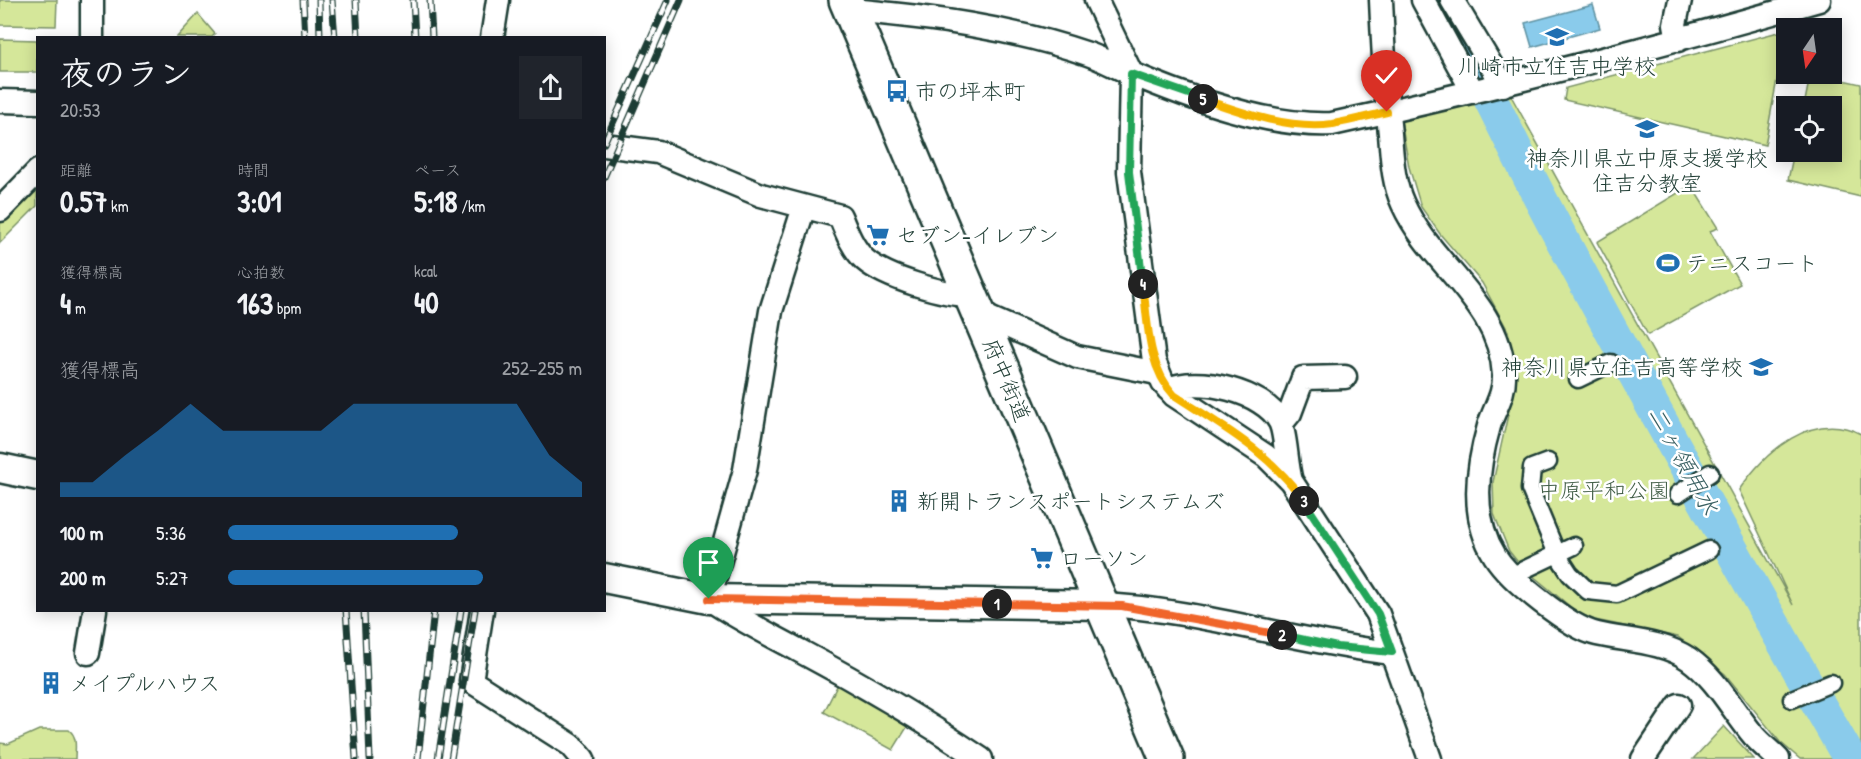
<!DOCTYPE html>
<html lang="ja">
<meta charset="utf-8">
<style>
body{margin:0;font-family:"Patrick Hand","Klee One",sans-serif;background:#20242c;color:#f1f3f6;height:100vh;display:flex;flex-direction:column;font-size:22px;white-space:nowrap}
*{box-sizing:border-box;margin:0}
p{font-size:20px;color:#9ea1a6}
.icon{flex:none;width:33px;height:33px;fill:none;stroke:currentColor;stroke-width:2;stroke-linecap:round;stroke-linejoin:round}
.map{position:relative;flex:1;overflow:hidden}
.drawer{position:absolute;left:36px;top:36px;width:570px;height:576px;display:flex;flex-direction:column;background:#171b24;border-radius:0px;box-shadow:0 3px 15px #0003}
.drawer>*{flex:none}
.needle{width:39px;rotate:193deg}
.fabs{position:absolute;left:1776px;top:18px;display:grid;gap:12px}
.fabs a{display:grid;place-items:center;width:66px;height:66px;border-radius:0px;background:#171b24;box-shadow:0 3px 15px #0003;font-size:30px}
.pin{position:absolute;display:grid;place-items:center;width:51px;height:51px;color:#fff;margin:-62px -26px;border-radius:50% 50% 50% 0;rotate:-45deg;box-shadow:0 0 6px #0007}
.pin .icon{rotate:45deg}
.km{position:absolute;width:30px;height:30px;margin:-15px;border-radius:50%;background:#222;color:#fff;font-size:16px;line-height:30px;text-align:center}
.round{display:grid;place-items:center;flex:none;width:63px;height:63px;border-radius:0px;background:#20242c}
.headline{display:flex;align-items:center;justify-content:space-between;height:102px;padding:0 24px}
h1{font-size:33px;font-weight:700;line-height:45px}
.figures{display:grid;grid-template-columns:repeat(3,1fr);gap:9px;height:102px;padding:6px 24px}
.figures div{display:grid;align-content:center}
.figures b{font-size:30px;font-weight:700}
.figures small{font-size:16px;font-weight:400}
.figures p{font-size:16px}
.chart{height:168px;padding:12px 24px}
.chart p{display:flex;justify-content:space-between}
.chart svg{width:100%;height:108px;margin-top:6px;fill:#1f6fb2;opacity:.7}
ul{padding:0 24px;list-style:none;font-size:20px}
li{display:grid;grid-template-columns:96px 72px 1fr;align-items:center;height:45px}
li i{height:15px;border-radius:8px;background:#1f6fb2}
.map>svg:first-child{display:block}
</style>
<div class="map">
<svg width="1861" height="759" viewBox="0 0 1861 759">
<rect width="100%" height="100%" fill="#fff"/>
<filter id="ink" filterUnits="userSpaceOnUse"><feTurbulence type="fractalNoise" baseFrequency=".0167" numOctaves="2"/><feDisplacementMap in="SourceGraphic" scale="12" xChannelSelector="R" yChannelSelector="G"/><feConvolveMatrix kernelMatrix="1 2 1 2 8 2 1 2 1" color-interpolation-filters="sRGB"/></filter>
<g filter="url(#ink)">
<path fill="#d5e79a" stroke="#7a9267" stroke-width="1.5" d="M0 0H57L56 26 0 25Z
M198 14 215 34 212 37H177Z
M1786 30 1765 145 1564 100 1566 88Z
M0 39 37 40V72H0Z
M1825 76 1861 84V197L1788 180 1794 152H1832V106H1804L1808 86Z
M1510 94 1793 605 1739 490C1764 453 1813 408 1861 434V759H1800L1780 742 1725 674 1678 637 1595 620 1578 613 1521 566 1509 551 1494 514 1493 482 1517 374 1508 331 1482 283 1440 234 1421 207 1409 167 1401 121Z
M37 178V206L0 243V216Z
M1691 185 1718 228 1710 231 1740 284 1648 335 1597 242Z
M838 684 909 724 893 750 824 712Z
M1724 726 1754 759H1693Z
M39 730H69C78 737 75 748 75 759H0V743L8 744Z"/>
<path fill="#8acbeb" stroke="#5f92a2" stroke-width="1.5" d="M1593 5 1600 28 1532 47 1525 23Z"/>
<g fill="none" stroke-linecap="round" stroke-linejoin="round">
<path stroke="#8acbeb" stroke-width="34" d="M1438 0C1482 76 1517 157 1559 234 1654 410 1750 586 1850 759"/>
<g stroke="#1f3d34" stroke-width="21">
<path id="pedestrian" d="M1578 379 1611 363
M1548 462 1532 468 1530 489 1557 554 1570 574 1588 591 1617 594 1709 550
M1678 494 1710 473
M1513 575 1574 546
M1792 699 1831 683"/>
</g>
<g stroke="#1f3d34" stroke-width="27">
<path id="minor" d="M1096 0 1131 73 1129 172 1154 361 1163 383 1174 395 1266 456 1291 481 1378 614 1430 759
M1381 0C1383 45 1385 89 1390 134 1392 158 1393 183 1403 204 1431 266 1500 302 1504 375 1505 394 1494 409 1489 426 1477 468 1470 517 1495 556 1510 580 1570 628 1597 634 1627 641 1662 641 1689 659 1717 679 1732 710 1754 736 1761 744 1770 751 1778 759
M1423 0 1473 92
M1452 0 1503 85
M850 10C930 17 1013 28 1088 54 1103 59 1116 67 1130 73 1189 98 1268 127 1332 124 1496 88 1658 46 1819 0
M92 38V0
M492 38 498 0
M1678 40 1675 24 1680 0
M0 101 38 102
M604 145 658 152 761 195 840 216C846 231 853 249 865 260 886 278 944 295 971 295
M804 207 771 311 745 470 709 599C738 619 769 634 800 651 862 684 923 720 981 759
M0 210 38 171
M978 313 1077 357 1157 373
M1168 389C1198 376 1264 391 1280 422 1286 434 1286 464 1291 481
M1281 424 1290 413 1303 378 1345 377
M1102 605C1198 609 1295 642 1392 653
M482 610 471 681 571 745 583 759
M88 653 95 610
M1643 759 1679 705"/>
</g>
<g stroke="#1f3d34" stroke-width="33">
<path id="tertiary" d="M0 468 38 476
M604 578 709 599 1102 605"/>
</g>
<g stroke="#1f3d34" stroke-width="38">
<path id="trunk" d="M846 0 1167 759"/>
</g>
<use href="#pedestrian" stroke="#fff" stroke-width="16"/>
<use href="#minor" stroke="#fff" stroke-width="22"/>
<use href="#tertiary" stroke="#fff" stroke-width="28"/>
<use href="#trunk" stroke="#fff" stroke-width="33"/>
<g stroke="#1f3d34" stroke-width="7">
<path id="rail" d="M303 0 305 38
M319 0 320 38
M332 0 335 38
M356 0 358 38
M413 0 415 38
M430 0 432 38
M604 143 668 0
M604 177 681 0
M346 610 356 759
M364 610 370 759
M418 759 434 610
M438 759 461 610
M451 759 475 610"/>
</g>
<use href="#rail" stroke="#fff" stroke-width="4.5" stroke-dasharray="14" stroke-linecap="butt"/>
</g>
</g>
<g fill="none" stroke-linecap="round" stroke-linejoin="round" filter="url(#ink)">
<g stroke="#fff" stroke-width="12">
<path id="split-1" d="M709 599 997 604"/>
</g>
<g stroke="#fff" stroke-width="12">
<path id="split-2" d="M997 604 1122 606 1282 635"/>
</g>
<g stroke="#fff" stroke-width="12">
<path id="split-3" d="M1282 635 1337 647 1392 652 1378 614 1304 501"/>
</g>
<g stroke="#fff" stroke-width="12">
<path id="split-4" d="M1143 284C1148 322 1147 366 1174 395 1223 427 1270 452 1304 501"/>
</g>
<g stroke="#fff" stroke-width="12">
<path id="split-5" d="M1143 284 1129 172 1131 74 1203 99"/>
</g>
<g stroke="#fff" stroke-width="12">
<path id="split-6" d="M1203 99C1243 113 1290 130 1333 124 1351 121 1369 116 1387 112"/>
</g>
<use href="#split-1" stroke="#f0652b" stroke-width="8"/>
<use href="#split-2" stroke="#f0652b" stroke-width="8"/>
<use href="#split-3" stroke="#22a559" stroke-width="8"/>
<use href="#split-4" stroke="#f5b400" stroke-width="8"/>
<use href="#split-5" stroke="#22a559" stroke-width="8"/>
<use href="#split-6" stroke="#f5b400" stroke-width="8"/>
</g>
<defs>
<g id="school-bare" transform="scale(1.8)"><path d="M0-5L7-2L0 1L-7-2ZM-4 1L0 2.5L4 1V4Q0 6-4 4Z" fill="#1f6fb2" stroke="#fff" stroke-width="2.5" paint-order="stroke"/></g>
<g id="bus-bare" transform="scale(1.8)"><path d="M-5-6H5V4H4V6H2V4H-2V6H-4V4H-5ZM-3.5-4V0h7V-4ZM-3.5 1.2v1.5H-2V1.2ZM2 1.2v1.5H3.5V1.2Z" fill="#1f6fb2" stroke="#fff" stroke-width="2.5" paint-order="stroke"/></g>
<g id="supermarket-bare" transform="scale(1.8)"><path d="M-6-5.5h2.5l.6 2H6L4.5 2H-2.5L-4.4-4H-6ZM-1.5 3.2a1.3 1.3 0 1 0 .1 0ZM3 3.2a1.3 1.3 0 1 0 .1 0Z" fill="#1f6fb2" stroke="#fff" stroke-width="2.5" paint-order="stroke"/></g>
<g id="stadium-bare" transform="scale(1.8)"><path d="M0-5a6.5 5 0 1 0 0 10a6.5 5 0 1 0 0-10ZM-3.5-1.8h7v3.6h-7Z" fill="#1f6fb2" stroke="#fff" stroke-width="2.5" paint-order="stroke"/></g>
<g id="building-bare" transform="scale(1.8)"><path d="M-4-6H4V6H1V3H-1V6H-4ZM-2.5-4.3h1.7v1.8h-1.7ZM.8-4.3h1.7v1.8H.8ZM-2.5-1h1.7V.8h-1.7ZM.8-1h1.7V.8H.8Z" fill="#1f6fb2" stroke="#fff" stroke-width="2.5" paint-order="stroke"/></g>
</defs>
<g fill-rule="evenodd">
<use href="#school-bare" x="1557" y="37"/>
<use href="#bus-bare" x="897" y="91"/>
<use href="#school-bare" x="1647" y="129"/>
<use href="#supermarket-bare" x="878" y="235"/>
<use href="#stadium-bare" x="1668" y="263"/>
<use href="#school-bare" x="1761" y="367"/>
<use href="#building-bare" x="899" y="501"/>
<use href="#supermarket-bare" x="1042" y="558"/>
<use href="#building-bare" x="51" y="683"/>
</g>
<g text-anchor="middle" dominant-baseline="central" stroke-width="5" stroke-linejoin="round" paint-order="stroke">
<g font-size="22" fill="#1f3d34" stroke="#fff" text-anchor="start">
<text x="1557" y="66" text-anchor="middle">川崎市立住吉中学校</text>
<text x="915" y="91">市の坪本町</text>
<text x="1647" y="158" text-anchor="middle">神奈川県立中原支援学校<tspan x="1647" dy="25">住吉分教室</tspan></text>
<text x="896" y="235">セブン-イレブン</text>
<text x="1686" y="263">テニスコート</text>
<text x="1743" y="367" text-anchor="end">神奈川県立住吉高等学校</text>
<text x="917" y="501">新開トランスポートシステムズ</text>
<text x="1060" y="558">ローソン</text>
<text x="69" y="683">メイプルハウス</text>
</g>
<g font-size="22" fill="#1f3d34" stroke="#fff">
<text transform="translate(1007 380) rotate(67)">府中街道</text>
</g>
<g font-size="22" fill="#435f48" stroke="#fff">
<text x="1604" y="490">中原平和公園</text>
</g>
<g font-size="24" font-style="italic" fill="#3a6062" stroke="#fff">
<text transform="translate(1684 460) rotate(61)">二ヶ領用水</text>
</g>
</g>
</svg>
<div class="fabs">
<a><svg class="needle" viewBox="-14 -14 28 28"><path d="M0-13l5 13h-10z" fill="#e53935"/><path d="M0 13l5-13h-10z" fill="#9ea1a6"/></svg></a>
<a><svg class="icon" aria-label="locate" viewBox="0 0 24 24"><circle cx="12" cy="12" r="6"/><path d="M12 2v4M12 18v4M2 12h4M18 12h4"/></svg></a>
</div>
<div class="pin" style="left:709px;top:599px;background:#1e9e55"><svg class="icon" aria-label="arrive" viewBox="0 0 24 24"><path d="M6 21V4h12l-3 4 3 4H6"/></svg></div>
<div class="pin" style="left:1387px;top:112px;background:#d93025"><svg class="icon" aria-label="check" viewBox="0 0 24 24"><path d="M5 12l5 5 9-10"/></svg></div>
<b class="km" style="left:997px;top:604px">1</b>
<b class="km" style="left:1282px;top:635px">2</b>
<b class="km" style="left:1304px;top:501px">3</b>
<b class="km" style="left:1143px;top:284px">4</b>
<b class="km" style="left:1203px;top:99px">5</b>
<section class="drawer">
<div class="headline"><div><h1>夜のラン</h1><p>20:53</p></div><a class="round"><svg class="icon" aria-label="share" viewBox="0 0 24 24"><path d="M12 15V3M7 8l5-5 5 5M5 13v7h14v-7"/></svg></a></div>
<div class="figures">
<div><p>距離</p><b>0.57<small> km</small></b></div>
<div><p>時間</p><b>3:01</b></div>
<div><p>ペース</p><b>5:18<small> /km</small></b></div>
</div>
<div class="figures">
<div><p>獲得標高</p><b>4<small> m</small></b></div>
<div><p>心拍数</p><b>163<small> bpm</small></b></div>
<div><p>kcal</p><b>40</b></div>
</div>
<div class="chart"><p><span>獲得標高</span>252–255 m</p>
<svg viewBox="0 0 160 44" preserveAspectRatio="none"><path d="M0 44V38L10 38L20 27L30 17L40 6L50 17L60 17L70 17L80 17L90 6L100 6L110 6L120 6L130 6L140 6L150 27L160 38V44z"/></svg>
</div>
<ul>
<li><b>100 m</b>5:36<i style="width:65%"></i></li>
<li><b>200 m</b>5:27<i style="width:72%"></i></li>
</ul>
</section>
</div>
